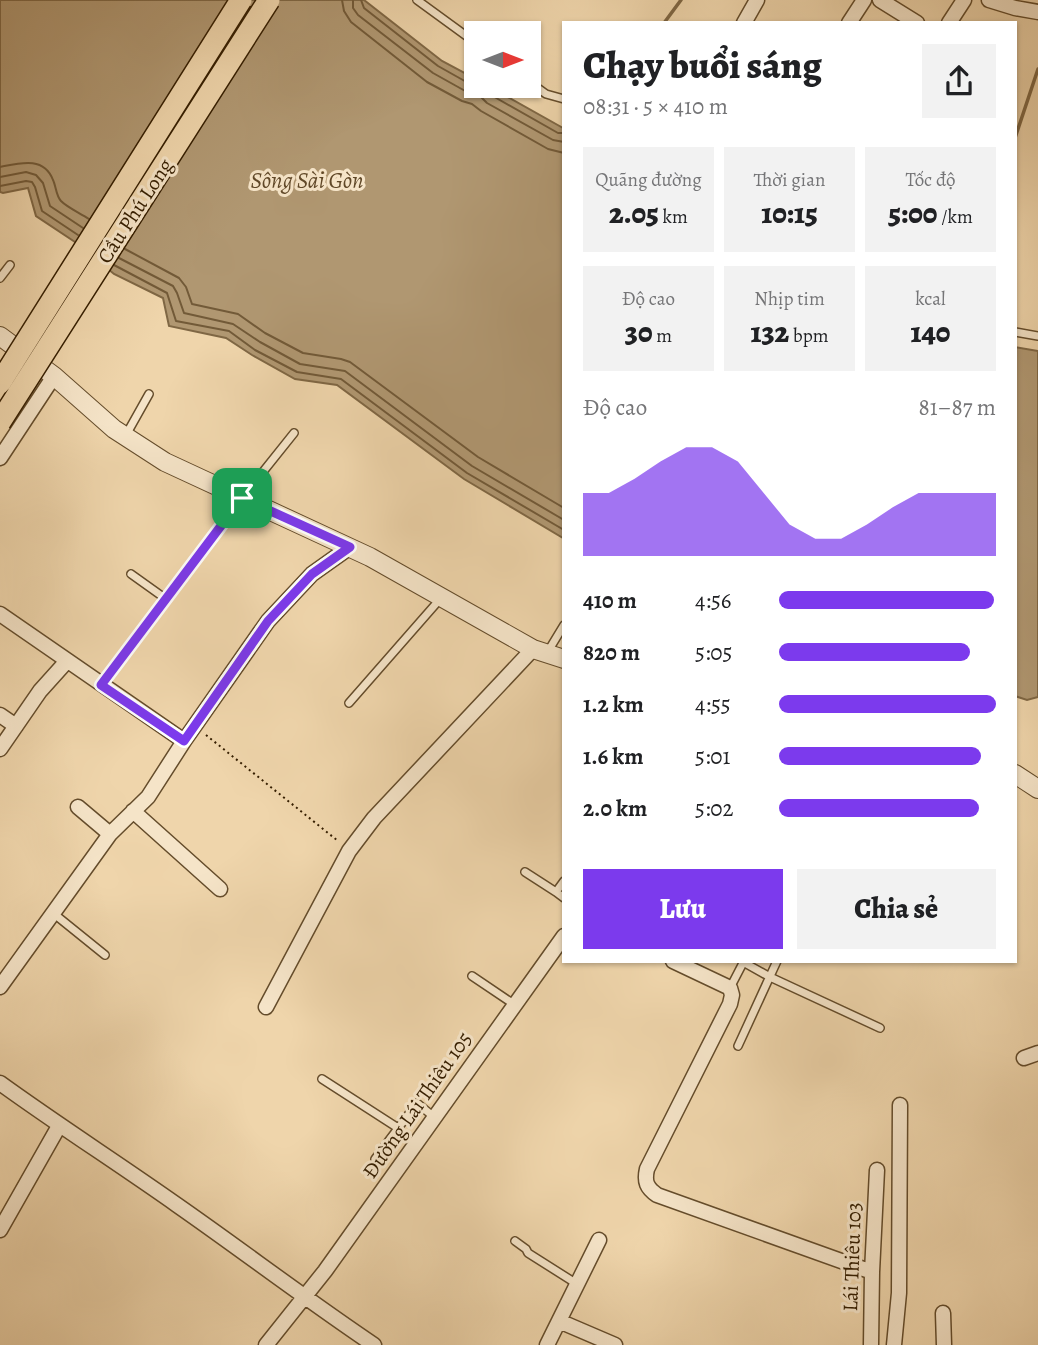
<!DOCTYPE html>
<html lang="vi">
<meta charset="utf-8">
<style>
body{margin:0;font-family:Alegreya,serif;background:#f2f2f2;color:#202124;height:100vh;display:flex;flex-direction:column;font-size:26px;white-space:nowrap}
*{box-sizing:border-box;margin:0}
p{font-size:23px;color:#757577}
.icon{flex:none;width:38px;height:38px;fill:none;stroke:currentColor;stroke-width:2;stroke-linecap:round;stroke-linejoin:round}
.map{position:relative;flex:1;overflow:hidden}
.sheet{position:absolute;left:562px;top:21px;width:455px;height:942px;display:flex;flex-direction:column;background:#fff;border-radius:0px;box-shadow:0 2px 5px #0004}
.sheet>*{flex:none}
.needle{width:46px;rotate:90deg}
.tools{position:absolute;left:464px;top:21px;display:grid;gap:14px}
.tools a{display:grid;place-items:center;width:77px;height:77px;border-radius:0px;background:#fff;box-shadow:0 2px 5px #0004;font-size:35px}
.pin{position:absolute;display:grid;place-items:center;width:60px;height:60px;color:#fff;margin:-30px;border-radius:14px;box-shadow:0 4px 10px #0006}
.round{display:grid;place-items:center;flex:none;width:74px;height:74px;border-radius:0px;background:#f2f2f2}
.summary{display:flex;align-items:center;justify-content:space-between;height:119px;padding:0 21px}
h1{font-size:38px;font-weight:800;line-height:52px}
.stats{display:grid;grid-template-columns:repeat(3,1fr);gap:10px;height:119px;padding:7px 21px}
.stats div{display:grid;align-content:center;border-radius:0px;background:#f2f2f2;text-align:center}
.stats b{font-size:30px;font-weight:800}
.stats small{font-size:19px;font-weight:400}
.stats p{font-size:19px}
.chart{height:196px;padding:14px 21px}
.chart p{display:flex;justify-content:space-between}
.chart svg{width:100%;height:126px;margin-top:7px;fill:#7c3aed;opacity:.7}
.primary-button{display:flex;gap:14px;margin-top:auto;padding:14px 21px}
.primary-button a{flex:1;height:80px;border-radius:0px;background:#7c3aed;color:#fff;font-size:28px;font-weight:800;line-height:80px;text-align:center}
.primary-button a+a{background:#f2f2f2;color:#202124}
ul{padding:0 21px;list-style:none;font-size:23px}
li{display:grid;grid-template-columns:112px 84px 1fr;align-items:center;height:52px}
li i{height:18px;border-radius:9px;background:#7c3aed}
.map>svg:first-child{display:block}
</style>
<div class="map">
<svg width="1038" height="1345" viewBox="0 0 1038 1345">
<rect width="100%" height="100%" fill="#efd5ab"/>
<filter id="stains"><feTurbulence type="fractalNoise" baseFrequency=".00286" numOctaves="4"/><feColorMatrix values="0 0 0 0 .2 0 0 0 0 .09 0 0 0 0 .02 0 0 0 .5 -.17"/></filter>
<radialGradient id="worn" r=".72"><stop offset=".6" stop-color="#630" stop-opacity="0"/><stop offset="1" stop-color="#630" stop-opacity=".3"/></radialGradient>
<path fill="#b09771" stroke="#7f6744" stroke-width="2" d="M0 0H364L442 61 476 79V86H488L563 128V538L464 479 337 385 295 379 252 355 226 338 169 326 163 298 114 274 78 244 36 216 28 188 3 193 0 192Z
M1015 347 1038 351V697L1027 700 1015 696Z"/>
<g fill="none" stroke-linecap="round" stroke-linejoin="round">
<path stroke="#725a38" stroke-width="2" d="M342 0 344 11 351 22 427 82 462 101 472 104 481 111 548 149 564 153
M353 0V8L358 15 433 73 467 92 478 94 487 103 553 140 564 142
M361 0 364 8 438 66 470 84 476 85
M487 86V91L491 95 558 133H564
M0 167C20 163 44 156 53 180 56 186 56 196 61 201 68 208 80 213 89 219
M0 177 26 172 36 175 43 183 50 206 83 228
M0 186 26 181 32 182 35 187 42 211 78 235
M125 249 179 278 186 287 192 304 238 314 265 333 303 353 341 359 350 362 478 457 564 508
M119 258 173 286 177 293 184 313 233 324 260 342 300 364 345 371 472 466 564 520
M114 265 167 293 176 321 229 331 255 350 297 372 341 379 467 473 564 530"/>
<path stroke="#7f6744" stroke-width="3.5" d="M664 23 681 0
M1015 138 1038 69"/>
<g stroke="#644c2b" stroke-width="10">
<path id="service" d="M417 0 476 43
M528 81 546 94 564 99
M0 278 10 265
M1015 332 1038 336
M126 435 149 394
M131 574 166 599
M547 653 564 625
M102 684 242 498 294 433
M349 703 441 598
M525 872 556 892
M564 881 556 892 564 898
M53 913 105 955
M743 962 770 977 880 1028
M472 976 515 1005
M730 988 744 961
M738 1046 777 961
M322 1079 398 1128
M375 1159 417 1103 434 1117
M515 1241 526 1249 528 1253 577 1284"/>
</g>
<g stroke="#644c2b" stroke-width="17">
<path id="minor" d="M880 0 917 23
M989 0 1015 8 1038 12
M744 23 757 0
M849 23 864 0
M949 23 964 0
M0 458 54 376
M0 614 184 741 148 797 110 834 0 987
M0 715 16 726
M184 741 268 621 312 574 350 547
M0 749 40 691 67 661
M78 807 110 834
M133 811 220 889
M673 961 730 988 732 995 730 1004 647 1169C644 1182 647 1188 657 1195L872 1272
M266 1007 349 851 374 818 533 649
M1024 1058 1038 1053
M0 1083C58 1125 119 1164 177 1205 243 1251 307 1300 374 1345
M0 1230 59 1126
M943 1313 944 1345
M559 1321 615 1345
M266 1345 325 1271 564 936
M547 1345 599 1240
M871 1345 872 1272 877 1170
M894 1345 899 1293 900 1105"/>
</g>
<g stroke="#644c2b" stroke-width="20">
<path id="tertiary" d="M0 336 54 376 114 429 165 462 370 557 533 649 564 659
M1015 774 1038 789"/>
</g>
<path stroke="#351e00" stroke-width="2" stroke-dasharray="2 3.5" stroke-linecap="butt" d="M206 735 338 841"/>
<use href="#service" stroke="#f5e4c8" stroke-width="7"/>
<use href="#minor" stroke="#f5e4c8" stroke-width="14"/>
<use href="#tertiary" stroke="#f5e4c8" stroke-width="18"/>
<g stroke="#351e00" stroke-width="24" stroke-linecap="butt">
<path id="primary-bridge" d="M0 383 241 0
M0 422 269 0"/>
</g>
<use href="#primary-bridge" stroke="#efd5ab" stroke-width="21"/>
</g>
<g fill="none" stroke-linecap="round" stroke-linejoin="round">
<g stroke="#fff" stroke-width="14">
<path id="route" d="M242 498 350 547 312 574 268 621 184 741 101 685Z"/>
</g>
<use href="#route" stroke="#7c3aed" stroke-width="9"/>
</g>
<g text-anchor="middle" dominant-baseline="central" stroke-width="6" stroke-linejoin="round" paint-order="stroke">
<g font-size="21" fill="#351e00" stroke="#f5e4c8">
<text transform="translate(135 211) rotate(-57)">Cầu Phú Long</text>
<text transform="translate(417 1105) rotate(-55)">Đường Lái Thiêu 105</text>
<text transform="translate(852 1257) rotate(-88)">Lái Thiêu 103</text>
</g>
<g font-size="23" font-style="italic" fill="#604828" stroke="#f5e4c8">
<text x="307" y="180">Sông Sài Gòn</text>
</g>
</g>
<rect width="100%" height="100%" filter="url(#stains)"/>
<rect width="100%" height="100%" fill="url(#worn)"/>
</svg>
<div class="tools">
<a><svg class="needle" viewBox="-14 -14 28 28"><path d="M0-13l5 13h-10z" fill="#e53935"/><path d="M0 13l5-13h-10z" fill="#757577"/></svg></a>
</div>
<div class="pin" style="left:242px;top:498px;background:#1e9e55"><svg class="icon" aria-label="arrive" viewBox="0 0 24 24"><path d="M6 21V4h12l-3 4 3 4H6"/></svg></div>
<section class="sheet">
<div class="summary"><div><h1>Chạy buổi sáng</h1><p>08:31 · 5 × 410 m</p></div><a class="round"><svg class="icon" aria-label="share" viewBox="0 0 24 24"><path d="M12 15V3M7 8l5-5 5 5M5 13v7h14v-7"/></svg></a></div>
<div class="stats">
<div><p>Quãng đường</p><b>2.05<small> km</small></b></div>
<div><p>Thời gian</p><b>10:15</b></div>
<div><p>Tốc độ</p><b>5:00<small> /km</small></b></div>
</div>
<div class="stats">
<div><p>Độ cao</p><b>30<small> m</small></b></div>
<div><p>Nhịp tim</p><b>132<small> bpm</small></b></div>
<div><p>kcal</p><b>140</b></div>
</div>
<div class="chart"><p><span>Độ cao</span>81–87 m</p>
<svg viewBox="0 0 160 44" preserveAspectRatio="none"><path d="M0 44V22L10 22L20 17L30 11L40 6L50 6L60 11L70 22L80 33L90 38L100 38L110 33L120 27L130 22L140 22L150 22L160 22V44z"/></svg>
</div>
<ul>
<li><b>410 m</b>4:56<i style="width:99%"></i></li>
<li><b>820 m</b>5:05<i style="width:88%"></i></li>
<li><b>1.2 km</b>4:55<i style="width:100%"></i></li>
<li><b>1.6 km</b>5:01<i style="width:93%"></i></li>
<li><b>2.0 km</b>5:02<i style="width:92%"></i></li>
</ul>
<div class="primary-button"><a>Lưu</a><a>Chia sẻ</a></div>
</section>
</div>
